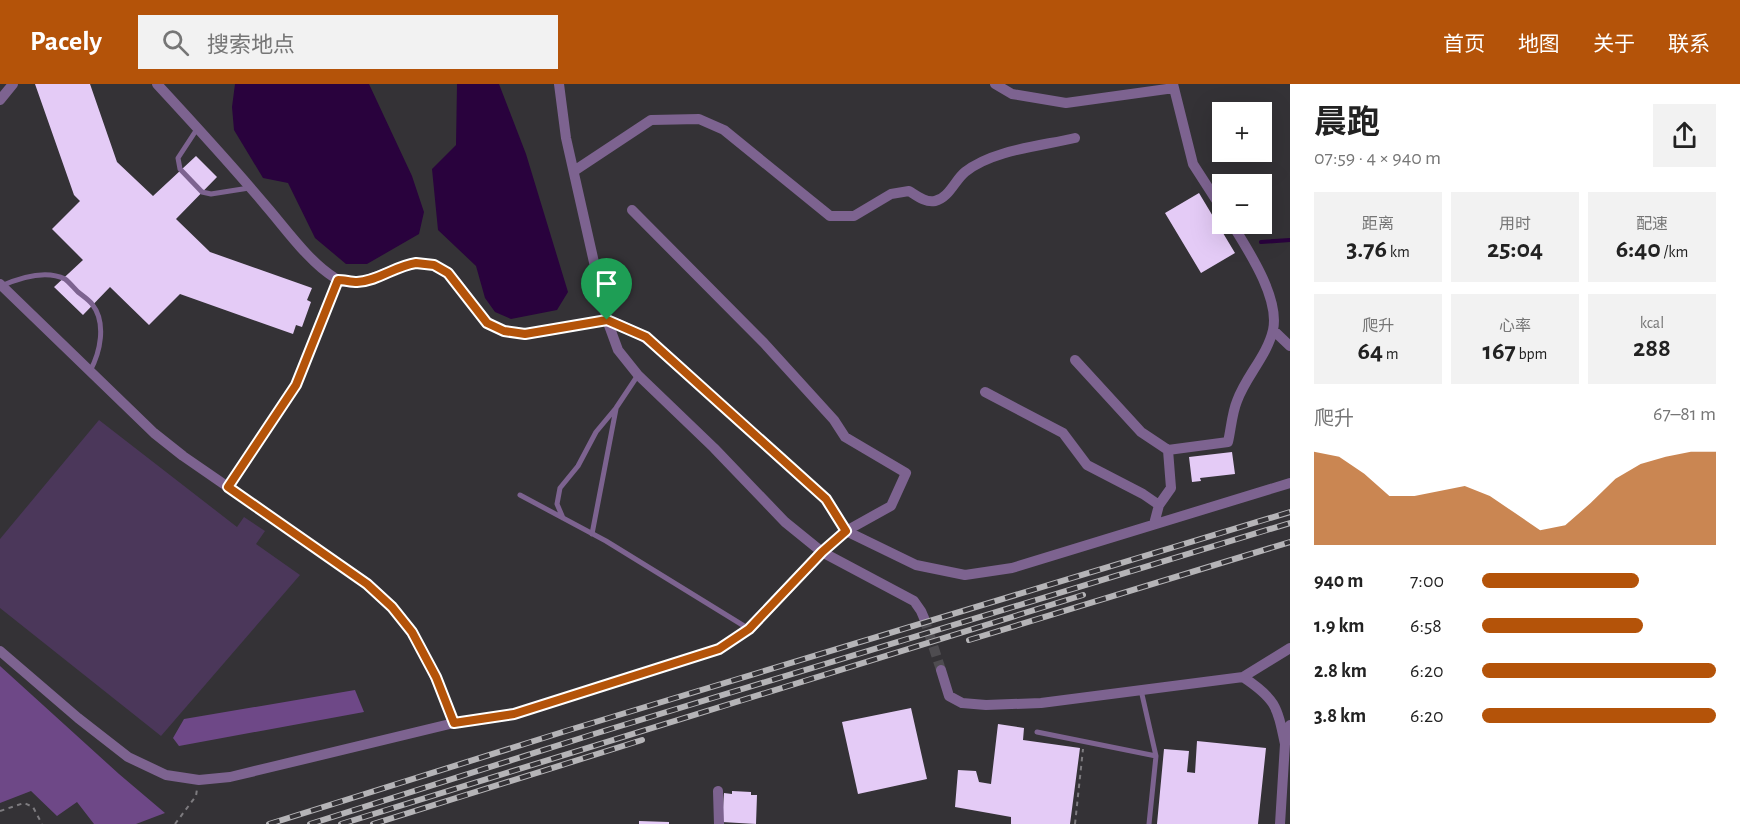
<!DOCTYPE html>
<html lang="zh">
<meta charset="utf-8">
<style>
body{margin:0;font-family:"Alegreya Sans","Noto Sans SC",sans-serif;background:#f2f2f2;color:#222;height:100vh;display:flex;flex-direction:column;font-size:22px;white-space:nowrap}
*{box-sizing:border-box;margin:0}
p{font-size:20px;color:#767676}
.icon{flex:none;width:33px;height:33px;fill:none;stroke:currentColor;stroke-width:2;stroke-linecap:round;stroke-linejoin:round}
.map{position:relative;flex:1;overflow:hidden}
.side{display:flex;flex-direction:column;background:#fff;width:450px}
.side>*{flex:none}
.tools{position:absolute;left:1212px;top:18px;display:grid;gap:12px}
.tools a{display:grid;place-items:center;width:60px;height:60px;border-radius:0px;background:#fff;box-shadow:0 6px 24px #0002;font-size:30px}
.pin{position:absolute;display:grid;place-items:center;width:51px;height:51px;color:#fff;margin:-62px -26px;border-radius:50% 50% 50% 0;rotate:-45deg;box-shadow:0 0 6px #0007}
.pin .icon{rotate:45deg}
.round{display:grid;place-items:center;flex:none;width:63px;height:63px;border-radius:0px;background:#f2f2f2}
.overview{display:flex;align-items:center;justify-content:space-between;height:102px;padding:0 24px}
h1{font-size:33px;font-weight:700;line-height:45px}
.metrics{display:grid;grid-template-columns:repeat(3,1fr);gap:9px;height:102px;padding:6px 24px}
.metrics div{display:grid;align-content:center;border-radius:0px;background:#f2f2f2;text-align:center}
.metrics b{font-size:26px;font-weight:700}
.metrics small{font-size:16px;font-weight:400}
.metrics p{font-size:16px}
.chart{height:168px;padding:12px 24px}
.chart p{display:flex;justify-content:space-between}
.chart svg{width:100%;height:108px;margin-top:6px;fill:#b45309;opacity:.7}
ul{padding:0 24px;list-style:none;font-size:20px}
li{display:grid;grid-template-columns:96px 72px 1fr;align-items:center;height:45px}
li i{height:15px;border-radius:8px;background:#b45309}
header{display:flex;align-items:center;gap:36px;box-sizing:border-box;height:84px;padding:0 30px;background:#b45309;color:#fff}
header strong{font-size:28px}
nav{display:flex;gap:33px;margin-inline-start:auto;font-size:21px}
.search{width:420px;height:54px;background:#f2f2f2;display:flex;align-items:center;gap:15px;box-sizing:border-box;padding:0 21px;border-radius:0px;color:#767676;font-size:22px}
main{display:flex;flex:1;min-height:0}
.map>svg:first-child{display:block}
</style>
<header>
<strong>Pacely</strong>
<div class="search"><svg class="icon" aria-label="search" viewBox="0 0 24 24"><circle cx="10" cy="10" r="6"/><path d="M15 15l6 6"/></svg>搜索地点</div>
<nav><a>首页</a><a>地图</a><a>关于</a><a>联系</a></nav>
</header>
<main>
<div class="map">
<svg width="1290" height="740" viewBox="0 0 1290 740">
<rect width="100%" height="100%" fill="#343236"/>
<path fill="#4b375a" d="M99 336 237 443 244 433 265 447 256 460 300 491 161 652 0 524V455Z"/>
<path fill="#6e4887" d="M0 582 119 690 165 729 136 740H94L77 718 57 732 31 707 0 719Z
M355 606 364 628 179 662 173 654 184 635Z"/>
<path fill="#29023d" d="M235 0H369L412 92 424 128 419 150 367 180H346L315 154 288 99 263 94 234 46 232 23Z
M457 0H499L526 70 568 208 557 226 511 235 495 228 485 214 476 182 438 146 432 85 456 61Z"/>
<g fill="none" stroke-linecap="round" stroke-linejoin="round">
<path stroke="#29023d" stroke-width="4" d="M1261 158 1290 156"/>
</g>
<path fill="#e4cbf6" d="M35 0H90L117 78 153 112 196 72 217 93 176 135 210 168 312 204 307 216 311 218 302 243 296 241 293 250 180 210 149 241 110 203 83 231 54 203 83 176 52 145 80 117 74 111Z
M1199 109 1235 169 1201 189 1165 129Z
M1232 368 1235 390 1200 394 1201 397 1192 398 1189 373Z
M911 624 927 695 858 710 842 638Z
M998 640 1024 644 1023 656 1080 664 1070 740H1011V733L955 723 958 686 976 687 979 698 991 700Z
M1197 657 1266 664 1258 740H1157L1164 665 1189 667 1187 688 1195 689Z
M732 707 751 708V711H757L756 740 722 738 724 709 732 710Z
M639 737 669 738V740H639Z"/>
<g fill="none" stroke-linecap="round" stroke-linejoin="round">
<path stroke="#4e4c50" stroke-width="10" stroke-dasharray="10 5" stroke-linecap="butt" d="M924 534 941 586"/>
<path stroke="#7d7b7f" stroke-width="2" stroke-dasharray="4.5 4.5" stroke-linecap="butt" d="M0 727 24 719 33 723 42 740
M175 740 196 712 197 705
M1075 740 1083 665"/>
<path stroke="#7d6390" stroke-width="5" d="M197 45 178 74 180 85 202 108 211 110 249 104
M1 202C19 194 45 185 65 195 69 198 74 204 78 208 83 212 89 216 92 220 107 239 100 269 90 287
M520 411 606 457 749 545
M563 434 557 420 560 404 578 382 596 348 616 324 638 291
M592 450 616 325
M1141 606 1156 672 1149 740
M1037 648 1156 672"/>
<path stroke="#7d6390" stroke-width="10" d="M157 0C194 40 231 80 266 122 286 145 309 178 335 194 365 212 400 169 435 182 465 194 469 234 502 246 529 255 561 243 587 239 594 238 603 236 610 237 652 250 682 286 715 315 752 348 789 382 826 415L846 447 916 481 965 491 1012 484 1290 399
M559 0 566 54 607 236 618 266 638 291 714 364 785 438 822 468 914 517 921 527 924 534
M995 0 1012 10 1066 19 1174 4
M1173 0 1193 80 1222 125
M0 16 13 0
M574 87 651 36 699 35 724 46 830 132H854L891 110 909 107C917 112 926 119 935 117 949 114 955 96 965 88 992 66 1041 62 1075 54
M0 200 154 349 183 372 367 499C376 508 386 516 394 525 422 558 438 598 454 639
M1273 246 1290 262
M1075 276 1141 348 1168 366 1228 358C1231 345 1232 329 1237 317 1246 292 1267 272 1273 246 1280 214 1248 166 1232 140
M985 308 1063 349 1087 381 1143 410 1159 421
M228 403 296 301 338 196
M1154 440 1159 421 1171 404 1168 366
M0 567 78 634 128 673 166 691 199 696 230 693 454 639 514 630 719 565 749 545 822 468 846 447 891 422 906 389 845 353 834 336 764 259 632 126
M941 586 949 612 962 619 986 621 1041 619 1243 593 1290 564
M1243 593C1276 615 1277 622 1285 660L1290 641
M718 707 719 740
M1280 740 1285 660"/>
<g stroke="#b5b4b7" stroke-width="6">
<path id="rail" d="M969 556 1290 458
M269 740 569 646 1290 428
M310 740 594 650 1290 439
M341 740 1083 511
M373 740 642 656"/>
</g>
<use href="#rail" stroke="#343236" stroke-width="4" stroke-dasharray="11" stroke-linecap="butt"/>
</g>
<g fill="none" stroke-linecap="round" stroke-linejoin="round">
<g stroke="#fff" stroke-width="12">
<path id="route" d="M416 179 434 181 448 189 487 239 504 247 525 250 607 236 646 253 826 415 846 447 822 468 749 545 719 565 514 630 454 639 436 593 412 548 392 523 367 500 228 403 296 301 338 196C344 196 351 198 357 198 378 197 395 182 416 179Z"/>
</g>
<use href="#route" stroke="#b45309" stroke-width="8"/>
</g>
</svg>
<div class="tools">
<a>+</a>
<a>−</a>
</div>
<div class="pin" style="left:607px;top:236px;background:#1e9e55"><svg class="icon" aria-label="arrive" viewBox="0 0 24 24"><path d="M6 21V4h12l-3 4 3 4H6"/></svg></div>
</div>
<section class="side">
<div class="overview"><div><h1>晨跑</h1><p>07:59 · 4 × 940 m</p></div><a class="round"><svg class="icon" aria-label="share" viewBox="0 0 24 24"><path d="M12 15V3M7 8l5-5 5 5M5 13v7h14v-7"/></svg></a></div>
<div class="metrics">
<div><p>距离</p><b>3.76<small> km</small></b></div>
<div><p>用时</p><b>25:04</b></div>
<div><p>配速</p><b>6:40<small> /km</small></b></div>
</div>
<div class="metrics">
<div><p>爬升</p><b>64<small> m</small></b></div>
<div><p>心率</p><b>167<small> bpm</small></b></div>
<div><p>kcal</p><b>288</b></div>
</div>
<div class="chart"><p><span>爬升</span>67–81 m</p>
<svg viewBox="0 0 160 44" preserveAspectRatio="none"><path d="M0 44V6L10 8L20 15L30 24L40 24L50 22L60 20L70 24L80 31L90 38L100 36L110 27L120 17L130 11L140 8L150 6L160 6V44z"/></svg>
</div>
<ul>
<li><b>940 m</b>7:00<i style="width:67%"></i></li>
<li><b>1.9 km</b>6:58<i style="width:69%"></i></li>
<li><b>2.8 km</b>6:20<i style="width:100%"></i></li>
<li><b>3.8 km</b>6:20<i style="width:100%"></i></li>
</ul>
</section>
</main>
